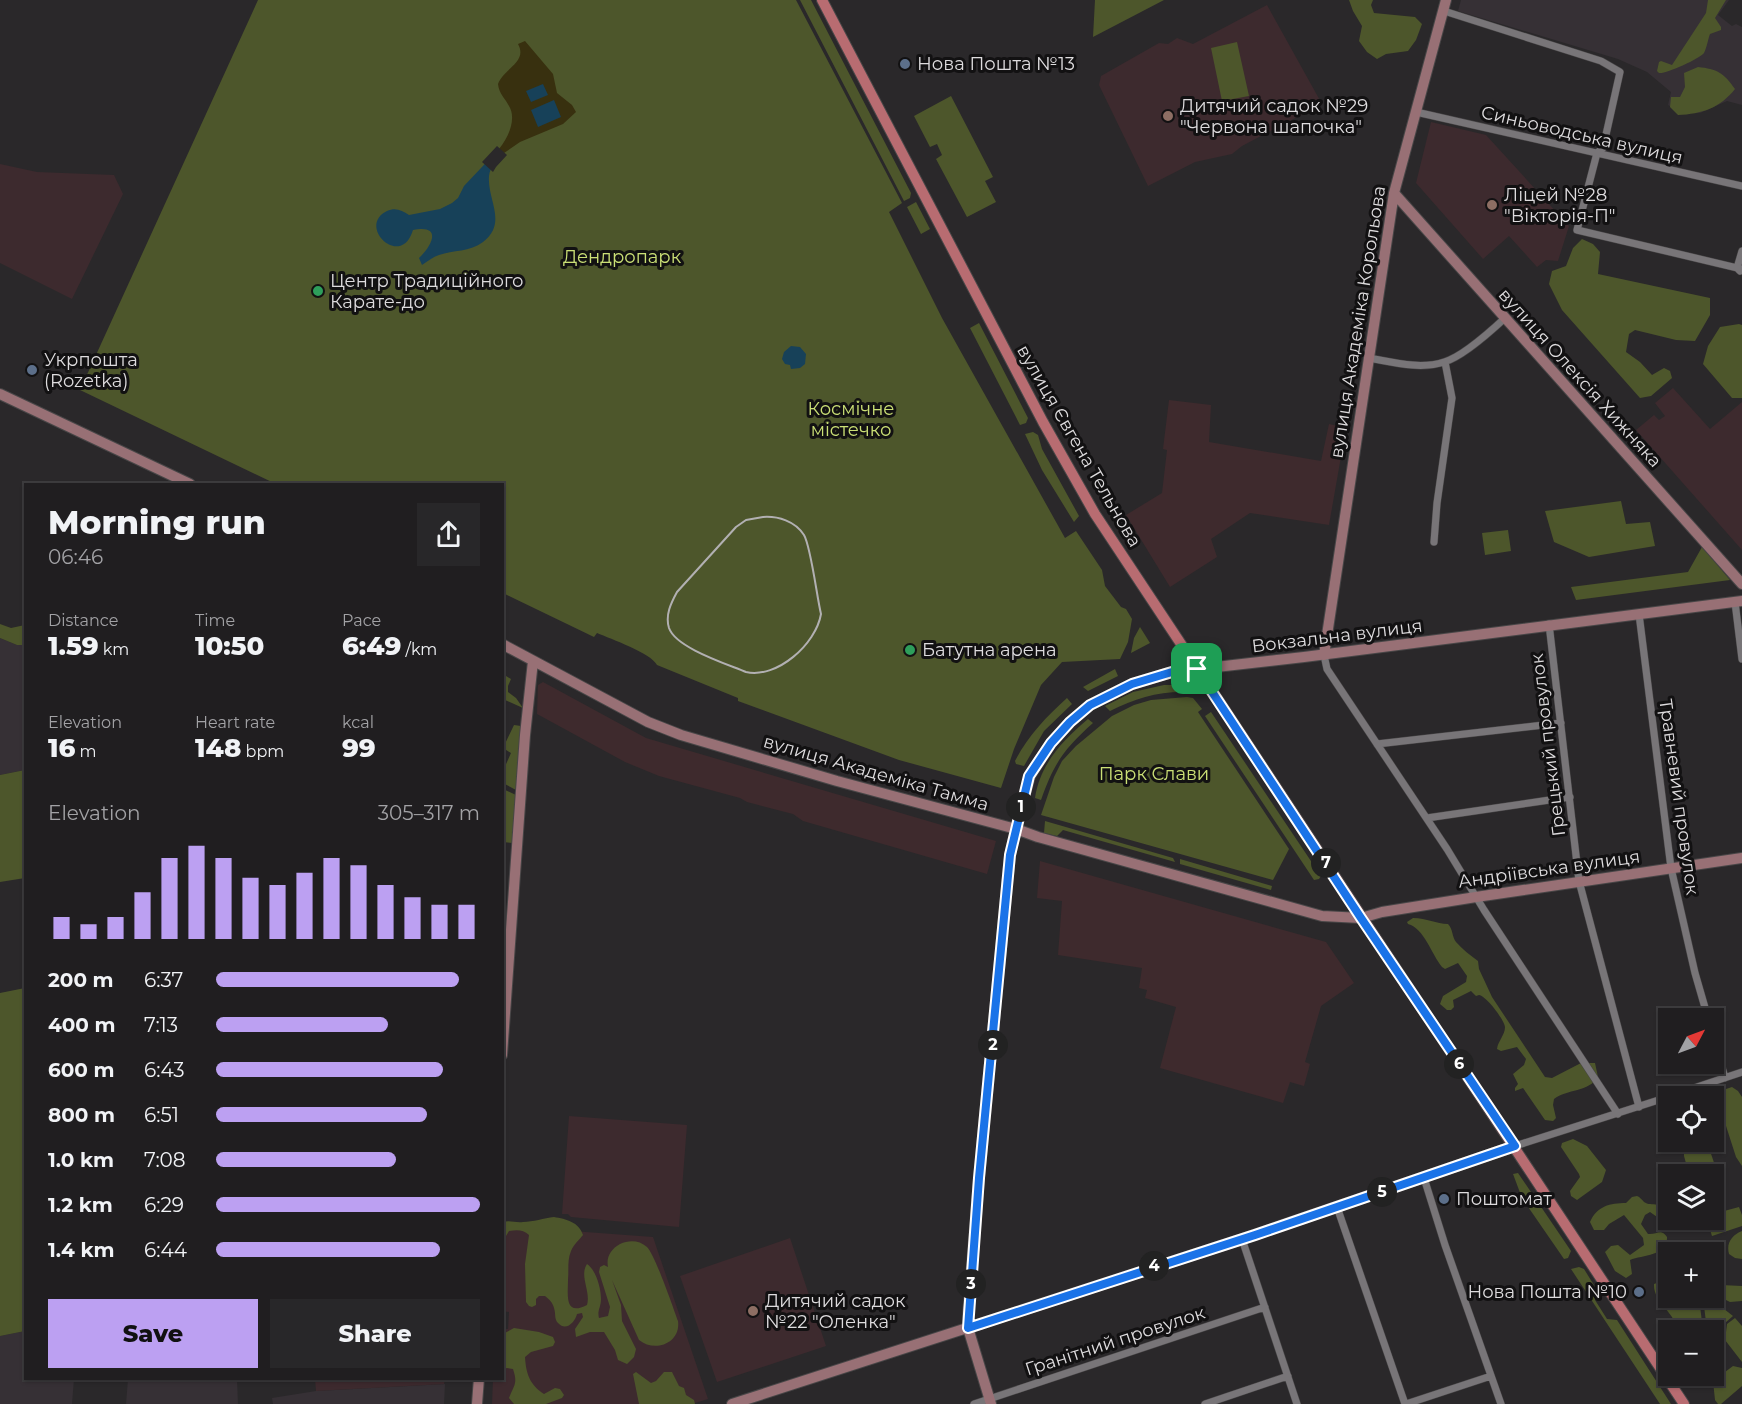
<!DOCTYPE html>
<meta charset="utf-8">
<style>
body{margin:0;font-family:Montserrat,sans-serif;background:#282729;color:#f1f3f6;height:100vh;display:flex;flex-direction:column;font-size:22px;white-space:nowrap}
*{box-sizing:border-box;margin:0}
p{font-size:20px;color:#a2a2a5}
.icon{flex:none;width:33px;height:33px;fill:none;stroke:currentColor;stroke-width:2;stroke-linecap:round;stroke-linejoin:round}
.map{position:relative;flex:1;overflow:hidden}
.drawer{position:absolute;left:24px;top:483px;width:480px;height:897px;display:flex;flex-direction:column;background:#201e20;border-radius:0px;box-shadow:0 2px 4px #0004,0 0 0 2px #3d3c3e}
.drawer>*{flex:none}
.needle{width:39px;rotate:49deg}
.tools{position:absolute;left:1658px;top:1008px;display:grid;gap:12px}
.tools a{display:grid;place-items:center;width:66px;height:66px;border-radius:0px;background:#201e20;box-shadow:0 2px 4px #0004,0 0 0 2px #3d3c3e;font-size:30px}
.pin{position:absolute;display:grid;place-items:center;width:51px;height:51px;color:#fff;margin:-26px;border-radius:12px;box-shadow:0 3px 9px #0006}
.km{position:absolute;width:30px;height:30px;margin:-15px;border-radius:50%;background:#222;color:#fff;font-size:16px;line-height:30px;text-align:center}
.round{display:grid;place-items:center;flex:none;width:63px;height:63px;border-radius:0px;background:#282729}
.headline{display:flex;align-items:center;justify-content:space-between;height:102px;padding:0 24px}
h1{font-size:33px;font-weight:800;line-height:45px}
.stats{display:grid;grid-template-columns:repeat(3,1fr);gap:9px;height:102px;padding:6px 24px}
.stats div{display:grid;align-content:center}
.stats b{font-size:26px;font-weight:800}
.stats small{font-size:16px;font-weight:400}
.stats p{font-size:16px}
.chart{height:168px;padding:12px 24px}
.chart p{display:flex;justify-content:space-between}
.chart svg{width:100%;height:108px;margin-top:6px;stroke:#bca0f2;stroke-width:6}
.primary-button{display:flex;gap:12px;margin-top:auto;padding:12px 24px}
.primary-button a{flex:1;height:69px;border-radius:0px;background:#bca0f2;color:#111;font-size:24px;font-weight:800;line-height:69px;text-align:center}
.primary-button a+a{background:#282729;color:#f1f3f6}
ul{padding:0 24px;list-style:none;font-size:20px}
li{display:grid;grid-template-columns:96px 72px 1fr;align-items:center;height:45px}
li i{height:15px;border-radius:8px;background:#bca0f2}
.map>svg:first-child{display:block}
</style>
<div class="map">
<svg width="1742" height="1404" viewBox="0 0 1742 1404">
<rect width="100%" height="100%" fill="#2a282a"/>
<path fill="#3e2a2d" d="M1169 400 1211 405 1209 442 1321 461 1329 424 1346 428 1329 525 1250 513 1211 539 1217 557 1170 587 1126 515 1162 493 1167 450 1163 449Z
M543 682 646 738 996 841 987 874 803 821 793 814 747 802 740 798 659 776 625 762 537 714 538 685Z
M1040 861 1326 942 1354 983 1321 1006 1305 1062 1310 1064 1304 1086 1290 1082 1283 1103 1160 1068 1176 1007 1145 998 1147 990 1139 988 1142 968 1058 955 1062 901 1037 898Z"/>
<path fill="#363035" d="M1461 0H1729L1718 15 1732 26 1736 24 1742 27V105L1727 101 1700 113 1681 112 1668 105 1671 92 1647 72 1618 59 1458 11Z
M0 638 17 645H26L25 770 0 775Z
M25 1331 26 1378 74 1379 72 1404H0V1336Z
M128 1379H237L238 1404H126Z
M445 1384 444 1404H273L272 1398 316 1391Z"/>
<path fill="#3d2a2e" d="M1267 5 1322 104 1242 146 1232 154 1195 162 1148 186 1099 85 1101 76 1159 43 1168 44 1177 38 1193 44Z
M1431 122 1486 135 1569 226 1558 261 1546 260 1537 267 1509 236 1483 259 1416 183Z
M0 164 37 172 114 175 123 194 72 299 0 263Z
M1673 388 1710 429 1742 402V550L1636 430 1654 415 1659 420 1665 416 1655 403Z
M569 1116 687 1125 679 1227 571 1217 568 1214H562Z
M504 1226 653 1237 708 1399 692 1404H492L493 1379 502 1378 503 1329H508L509 1312 502 1311Z
M790 1238 826 1346 717 1382 680 1276Z
M315 1379V1378L445 1379 444 1384 316 1391Z"/>
<path fill="#4d562b" d="M258 0H796L902 203 889 212 942 318 1065 538 1076 531 1102 570 1105 586 1121 607 1126 609 1132 619 1128 642 1120 659 1062 662 1041 685 1014 749 1001 788 899 760 738 701V698L657 665C651 653 611 639 597 633L594 637 503 593 502 484H276L80 390Z
M800 0H811L911 193 910 198 904 201Z
M1095 0H1164L1093 37Z
M1349 0H1373L1371 5 1374 13 1415 17 1422 24 1416 40 1408 51 1386 54 1377 59 1367 52 1359 41 1362 26 1353 11Z
M1708 0H1726L1715 18 1721 27V30L1710 34C1708 39 1707 47 1704 53 1699 59 1666 74 1659 73L1657 71 1659 62 1661 61 1672 65 1706 13Z
M1237 42 1249 96 1222 101 1211 48Z
M1698 67C1717 69 1724 73 1735 89 1720 108 1702 114 1678 115L1670 107 1671 97H1680L1685 87 1684 73Z
M951 96 993 177 985 181 996 202 967 217 936 159 942 155 937 144 930 147 914 116Z
M916 202 930 229 921 234 907 207Z
M1582 239 1593 244 1600 252 1598 274 1710 298V315L1695 341 1676 340 1635 330 1629 334 1626 352 1640 362 1652 375 1664 368 1670 371 1672 378 1651 396 1640 398 1562 310 1549 284 1552 271 1566 266 1573 248Z
M979 323 1028 418 1026 423 1020 425 970 328Z
M1739 324 1742 325V398H1732L1703 364 1708 346 1720 327Z
M1033 432 1038 435 1042 449 1079 516 1074 522 1042 470 1025 434Z
M1621 501 1626 524 1650 522 1655 546 1589 557 1554 542 1545 511Z
M1508 530 1511 551 1485 555 1482 533Z
M1702 547 1730 580 1576 600 1571 587 1688 572Z
M0 624 11 628 25 625V645H17L0 638Z
M1140 627 1150 643 1131 653 1134 638Z
M1115 669 1118 676 1088 691 1083 687Z
M506 676 511 679 508 686V692L516 698 523 708 503 699V683Z
M1164 685H1178L1182 692C1156 692 1134 699 1110 711L1105 706 1133 692Z
M1187 697 1193 698 1202 709 1198 712 1289 849 1273 880 1041 815 1054 777 1062 761 1076 746 1112 716 1134 705 1151 700Z
M1067 698 1072 704 1044 731 1024 766 1016 764 1015 761C1028 736 1046 717 1067 698Z
M1211 712 1321 876 1319 879 1314 880 1205 716Z
M1088 719 1093 723C1064 749 1054 763 1041 800L1035 798C1040 764 1063 740 1088 719Z
M514 725 521 726 516 790 503 783V771L511 753 503 748Z
M25 770V878L0 882V775Z
M503 789 516 795 512 843 503 842Z
M1045 821 1173 858 1175 862 1063 830 1057 836 1044 833Z
M1180 859 1272 886 1271 890 1180 864Z
M1413 918C1427 918 1436 924 1448 924 1453 929 1452 937 1456 942 1462 949 1470 955 1478 961L1479 969 1492 997 1545 1077 1552 1078 1581 1063H1595L1598 1077C1589 1092 1567 1089 1554 1099L1553 1105 1556 1118 1553 1121 1545 1120 1523 1088 1515 1091V1088L1518 1084 1513 1074 1524 1065 1526 1059 1517 1047 1501 1051 1497 1049C1498 1041 1505 1035 1505 1027 1504 1019 1486 996 1479 995L1476 996 1471 991 1453 1000 1454 1007 1451 1010H1447L1440 1004 1443 996 1466 982 1467 976 1458 963 1445 969 1442 967C1432 955 1424 928 1408 924L1407 922Z
M25 988V1331L0 1336V993Z
M1732 1087 1738 1091 1742 1097V1166L1736 1157 1718 1101 1723 1090Z
M1573 1139 1587 1146 1606 1170 1602 1182 1577 1200 1571 1196 1570 1191 1580 1177 1579 1174 1561 1147 1562 1143Z
M1684 1142H1707L1725 1195 1713 1184V1174H1689L1684 1156Z
M1518 1173 1571 1251 1568 1258 1564 1259 1522 1198 1513 1174Z
M1637 1196C1640 1197 1642 1200 1644 1202 1652 1208 1668 1198 1664 1217L1660 1219 1650 1212 1645 1215 1641 1224 1648 1234C1657 1235 1661 1228 1667 1237 1668 1256 1643 1255 1630 1260L1632 1274 1626 1278 1615 1271 1605 1252 1611 1246 1618 1245 1630 1255 1644 1245 1643 1238 1624 1215 1609 1224 1604 1230H1594L1590 1222C1597 1206 1610 1203 1626 1203L1632 1197Z
M1739 1207 1742 1215V1226L1712 1236 1707 1220H1713V1214Z
M554 1217C566 1219 579 1222 583 1235 579 1240 574 1244 571 1251 567 1261 569 1269 568 1280 568 1294 564 1317 587 1305 591 1291 579 1276 587 1264 596 1270 601 1288 601 1299 601 1307 597 1311 599 1318L608 1316 610 1307 599 1272 600 1267 604 1265 608 1267C606 1257 611 1249 620 1244 629 1240 639 1240 647 1247 655 1255 673 1307 678 1321 681 1343 655 1353 639 1340L612 1280 621 1305 622 1321 636 1349 634 1357 627 1364 618 1360 615 1350 604 1332H590L576 1337 575 1329 583 1317 582 1313 577 1314C575 1322 566 1332 558 1323 554 1319 556 1314 554 1308 553 1303 549 1299 545 1296H539L536 1299V1305L532 1307 529 1306 526 1302 525 1264 529 1235C523 1229 516 1230 509 1231L506 1236 503 1237V1222C510 1220 516 1223 523 1222 533 1222 544 1218 554 1217Z
M1742 1231V1259L1735 1258 1729 1254C1726 1243 1732 1235 1742 1231Z
M1579 1267 1584 1269 1597 1290 1595 1300 1607 1319 1617 1320 1671 1404H1660L1571 1269Z
M1660 1282 1668 1286V1298H1677L1682 1303V1298H1699L1703 1330H1677C1676 1313 1653 1302 1654 1284Z
M1721 1285 1742 1286V1301L1730 1302 1724 1299 1718 1289Z
M1703 1298H1710L1733 1316 1725 1323 1722 1337 1713 1344V1330H1707Z
M1735 1318 1742 1326V1362L1725 1340 1727 1324Z
M514 1328 539 1332 553 1337 555 1342 553 1346 531 1352 525 1357C526 1374 530 1385 544 1394L555 1388 560 1389 564 1395 562 1398 546 1404H514L509 1398C514 1385 518 1384 513 1369L507 1368 503 1369V1334Z
M1733 1366 1742 1368V1386L1721 1404H1718L1715 1400 1713 1381Z
M636 1372 651 1383 656 1381 664 1372H672L679 1386 684 1388 686 1395 694 1400 695 1404H639L633 1374Z"/>
<path fill="#38300f" d="M525 41 553 74 557 93 572 105 576 112 563 124 520 142 504 153 499 149C508 138 517 119 509 106 505 98 499 94 498 84 504 68 528 62 518 44Z"/>
<path fill="#174159" d="M543 84 548 95 531 102 526 91Z
M554 100 561 117 538 127 531 110Z
M499 149 504 153C498 160 490 166 489 176 487 200 508 223 483 242 470 252 453 250 439 255 433 257 428 261 422 265L419 258C433 245 442 224 413 230 401 270 356 226 387 211 395 207 402 210 409 215L440 209 452 203 458 198 464 186Z
M791 346 800 347 806 354 805 364 800 368 791 369 790 365 785 364 782 359 784 352Z"/>
<path fill="#2a282a" d="M497 146 507 155 496 167 493 172 482 162Z"/>
<g fill="none" stroke-linecap="round" stroke-linejoin="round">
<g stroke="#484647" stroke-width="8">
<path id="street" d="M1444 11 1601 61 1620 72 1603 148 1597 153 1577 230 1742 269
M1416 112 1742 186
M1740 271 1737 268 1742 251
M1369 358C1392 362 1420 370 1444 362 1462 357 1491 331 1505 318
M1434 542 1437 503 1452 398 1445 362
M1735 602 1742 659
M1639 614 1671 868 1695 973 1708 1018
M1549 624 1579 881 1639 1107
M1324 655 1327 669 1447 849 1484 910 1618 1114
M1377 744 1561 723
M1427 818 1570 797
M1713 1035 1725 1078
M1670 1096 1742 1072
M1515 1146 1668 1097
M1424 1178 1445 1245 1501 1404
M1337 1207 1405 1404
M1242 1239 1297 1404
M974 1404 1265 1307
M1205 1404 1288 1376
M1406 1404 1491 1376"/>
</g>
<g stroke="#484647" stroke-width="12">
<path id="secondary" d="M1394 193 1742 584
M0 394 190 484
M502 644 648 722 681 735 837 781 1016 829 1038 837 1322 916 1361 918 1382 912 1476 897 1742 858
M1324 655 1394 193 1446 0
M502 1055 525 735 533 661
M477 1404 479 1378
M732 1404 1242 1239 1515 1146
M991 1404 968 1328V1316L979 1178 1010 855 1020 811 1030 776 1051 743 1070 722 1090 705 1132 684 1172 672 1304 657 1742 601"/>
</g>
<g stroke="#484647" stroke-width="12">
<path id="primary" d="M822 0 1043 422 1095 514 1684 1404"/>
</g>
<use href="#street" stroke="#787578" stroke-width="7"/>
<use href="#secondary" stroke="#987075" stroke-width="10"/>
<use href="#primary" stroke="#b86c71" stroke-width="10"/>
<path stroke="#b2b0b2" stroke-width="2" d="M763 517C778 516 795 521 804 535 811 547 817 598 821 614 816 644 777 679 746 672 727 664 676 648 669 628 665 615 671 603 677 592L736 527 746 520Z"/>
</g>
<g fill="none" stroke-linecap="round" stroke-linejoin="round">
<g stroke="#fff" stroke-width="12">
<path id="route" d="M1197 669 1361 918 1515 1146 1255 1235 968 1328 979 1178 1010 855 1029 776 1051 743 1070 722 1090 705 1132 684 1172 672Z"/>
</g>
<use href="#route" stroke="#1a73e8" stroke-width="8"/>
</g>
<g fill="#5c6f8a" stroke="#121112" stroke-width="2">
<circle cx="905" cy="64" r="6"/>
<circle cx="32" cy="370" r="6"/>
<circle cx="1444" cy="1199" r="6"/>
<circle cx="1639" cy="1292" r="6"/>
</g>
<g fill="#8d6e63" stroke="#121112" stroke-width="2">
<circle cx="1168" cy="116" r="6"/>
<circle cx="1492" cy="205" r="6"/>
<circle cx="753" cy="1311" r="6"/>
</g>
<g fill="#2e9e5b" stroke="#121112" stroke-width="2">
<circle cx="318" cy="291" r="6"/>
<circle cx="910" cy="650" r="6"/>
</g>
<g text-anchor="middle" dominant-baseline="central" stroke-width="6" stroke-linejoin="round" paint-order="stroke">
<g font-size="18" fill="#dedcde" stroke="#121112" text-anchor="start">
<text x="917" y="64">Нова Пошта №13</text>
<text x="1180" y="106">Дитячий садок №29<tspan x="1180" dy="21">"Червона шапочка"</tspan></text>
<text x="1504" y="195">Ліцей №28<tspan x="1504" dy="21">"Вікторія-П"</tspan></text>
<text x="330" y="281">Центр Традиційного<tspan x="330" dy="21">Карате-до</tspan></text>
<text x="44" y="360">Укрпошта<tspan x="44" dy="21">(Rozetka)</tspan></text>
<text x="922" y="650">Батутна арена</text>
<text x="1456" y="1199">Поштомат</text>
<text x="1627" y="1292" text-anchor="end">Нова Пошта №10</text>
<text x="765" y="1301">Дитячий садок<tspan x="765" dy="21">№22 "Оленка"</tspan></text>
</g>
<g font-size="18" fill="#dedcde" stroke="#121112">
<text transform="translate(1582 135) rotate(13)">Синьоводська вулиця</text>
<text transform="translate(1358 322) rotate(-81)">вулиця Академіка Корольова</text>
<text transform="translate(1580 378) rotate(48)">вулиця Олексія Хижняка</text>
<text transform="translate(1079 446) rotate(60)">вулиця Євгена Тельнова</text>
<text transform="translate(1337 636) rotate(-7)">Вокзальна вулиця</text>
<text transform="translate(1548 745) rotate(-97)">Грецький провулок</text>
<text transform="translate(876 773) rotate(16)">вулиця Академіка Тамма</text>
<text transform="translate(1679 797) rotate(82)">Травневий провулок</text>
<text transform="translate(1549 869) rotate(-8)">Андріївська вулиця</text>
<text transform="translate(1115 1341) rotate(-18)">Гранітний провулок</text>
</g>
<g font-size="18" fill="#cbe076" stroke="#121112">
<text x="622" y="257">Дендропарк</text>
<text x="851" y="409">Космічне<tspan x="851" dy="21">містечко</tspan></text>
<text x="1154" y="774">Парк Слави</text>
</g>
</g>
</svg>
<div class="tools">
<a><svg class="needle" viewBox="-14 -14 28 28"><path d="M0-13l5 13h-10z" fill="#e53935"/><path d="M0 13l5-13h-10z" fill="#a2a2a5"/></svg></a>
<a><svg class="icon" aria-label="locate" viewBox="0 0 24 24"><circle cx="12" cy="12" r="6"/><path d="M12 2v4M12 18v4M2 12h4M18 12h4"/></svg></a>
<a><svg class="icon" aria-label="layers" viewBox="0 0 24 24"><path d="M12 4l9 5-9 5-9-5zM3 14l9 5 9-5"/></svg></a>
<a>+</a>
<a>−</a>
</div>
<div class="pin" style="left:1197px;top:669px;background:#1e9e55"><svg class="icon" aria-label="arrive" viewBox="0 0 24 24"><path d="M6 21V4h12l-3 4 3 4H6"/></svg></div>
<b class="km" style="left:1021px;top:807px">1</b>
<b class="km" style="left:993px;top:1045px">2</b>
<b class="km" style="left:971px;top:1284px">3</b>
<b class="km" style="left:1154px;top:1266px">4</b>
<b class="km" style="left:1382px;top:1192px">5</b>
<b class="km" style="left:1459px;top:1064px">6</b>
<b class="km" style="left:1326px;top:863px">7</b>
<section class="drawer">
<div class="headline"><div><h1>Morning run</h1><p>06:46</p></div><a class="round"><svg class="icon" aria-label="share" viewBox="0 0 24 24"><path d="M12 15V3M7 8l5-5 5 5M5 13v7h14v-7"/></svg></a></div>
<div class="stats">
<div><p>Distance</p><b>1.59<small> km</small></b></div>
<div><p>Time</p><b>10:50</b></div>
<div><p>Pace</p><b>6:49<small> /km</small></b></div>
</div>
<div class="stats">
<div><p>Elevation</p><b>16<small> m</small></b></div>
<div><p>Heart rate</p><b>148<small> bpm</small></b></div>
<div><p>kcal</p><b>99</b></div>
</div>
<div class="chart"><p><span>Elevation</span>305–317 m</p>
<svg viewBox="0 0 160 44" preserveAspectRatio="none"><path d="M5 44V35M15 44V38M25 44V35M35 44V25M45 44V11M55 44V6M65 44V11M75 44V19M85 44V22M95 44V17M105 44V11M115 44V14M125 44V22M135 44V27M145 44V30M155 44V30"/></svg>
</div>
<ul>
<li><b>200 m</b>6:37<i style="width:92%"></i></li>
<li><b>400 m</b>7:13<i style="width:65%"></i></li>
<li><b>600 m</b>6:43<i style="width:86%"></i></li>
<li><b>800 m</b>6:51<i style="width:80%"></i></li>
<li><b>1.0 km</b>7:08<i style="width:68%"></i></li>
<li><b>1.2 km</b>6:29<i style="width:100%"></i></li>
<li><b>1.4 km</b>6:44<i style="width:85%"></i></li>
</ul>
<div class="primary-button"><a>Save</a><a>Share</a></div>
</section>
</div>
